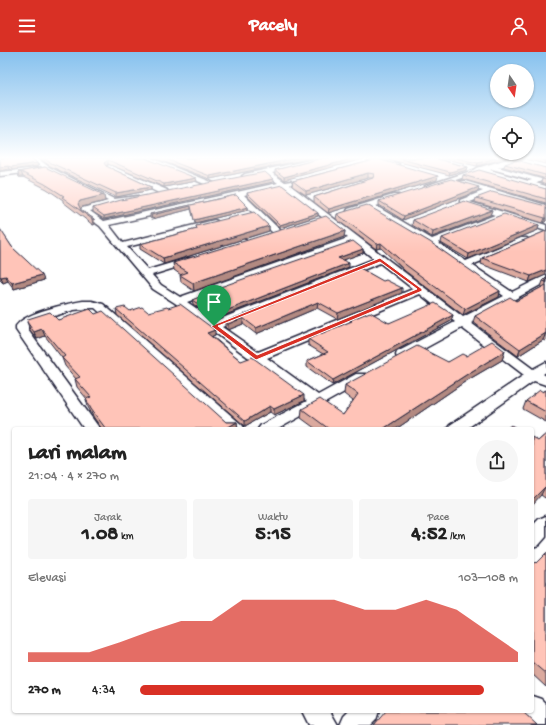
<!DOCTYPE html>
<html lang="id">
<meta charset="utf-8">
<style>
body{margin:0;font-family:"Gochi Hand",sans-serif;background:#f6f6f6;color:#222;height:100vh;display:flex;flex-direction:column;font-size:15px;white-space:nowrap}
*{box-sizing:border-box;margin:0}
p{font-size:13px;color:#767676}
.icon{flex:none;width:22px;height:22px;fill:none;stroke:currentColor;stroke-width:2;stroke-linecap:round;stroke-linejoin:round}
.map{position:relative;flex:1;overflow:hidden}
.side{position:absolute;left:12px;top:375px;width:522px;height:286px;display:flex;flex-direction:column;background:#fff;border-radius:4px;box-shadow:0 1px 3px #0004}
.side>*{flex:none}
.needle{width:26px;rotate:167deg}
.fabs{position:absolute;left:490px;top:12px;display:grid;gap:8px}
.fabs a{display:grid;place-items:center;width:44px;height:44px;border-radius:50%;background:#fff;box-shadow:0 1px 3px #0004;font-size:20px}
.pin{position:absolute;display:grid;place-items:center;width:34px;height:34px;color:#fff;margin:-41px -17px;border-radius:50% 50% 50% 0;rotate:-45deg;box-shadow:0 0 4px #0007}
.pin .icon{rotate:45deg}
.round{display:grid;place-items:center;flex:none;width:42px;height:42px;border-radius:21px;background:#f6f6f6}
.overview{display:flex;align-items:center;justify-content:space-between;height:68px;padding:0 16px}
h1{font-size:22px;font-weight:700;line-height:30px}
.stats{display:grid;grid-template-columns:repeat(3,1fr);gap:6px;height:68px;padding:4px 16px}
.stats div{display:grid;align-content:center;border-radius:4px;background:#f6f6f6;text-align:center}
.stats b{font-size:20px;font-weight:700}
.stats small{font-size:11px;font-weight:400}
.stats p{font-size:11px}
.chart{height:112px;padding:8px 16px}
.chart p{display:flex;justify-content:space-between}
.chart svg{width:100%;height:72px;margin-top:4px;fill:#d93025;opacity:.7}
ul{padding:0 16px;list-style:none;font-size:13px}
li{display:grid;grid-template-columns:64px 48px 1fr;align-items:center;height:30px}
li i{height:10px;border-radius:5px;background:#d93025}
header{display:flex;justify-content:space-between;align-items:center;height:52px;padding:0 16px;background:#d93025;color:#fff;font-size:18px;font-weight:700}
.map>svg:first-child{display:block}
</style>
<header><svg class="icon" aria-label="menu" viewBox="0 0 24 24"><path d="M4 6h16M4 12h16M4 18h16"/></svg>Pacely<svg class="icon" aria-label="person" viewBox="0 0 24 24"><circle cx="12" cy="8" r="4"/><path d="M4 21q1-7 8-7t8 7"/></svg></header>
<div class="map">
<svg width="546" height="673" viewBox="0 0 546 673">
<rect width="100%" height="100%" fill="#fff"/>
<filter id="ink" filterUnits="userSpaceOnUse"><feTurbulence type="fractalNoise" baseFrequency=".025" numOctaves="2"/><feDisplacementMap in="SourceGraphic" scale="8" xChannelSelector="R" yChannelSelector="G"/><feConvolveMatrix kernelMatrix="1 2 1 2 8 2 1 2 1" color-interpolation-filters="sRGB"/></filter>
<g filter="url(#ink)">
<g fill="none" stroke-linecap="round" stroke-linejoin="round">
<g stroke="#22223b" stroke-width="3">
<path id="street" d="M30 106H37L49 115 114 147 138 144V148L90 159 104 169 278 131 265 122 245 126 242 124 245 122 319 106H329L328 107 272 121 285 130 291 129 292 131 290 133 463 265 504 244 428 192 368 156 351 161 347 159 348 157 393 143H399V147L376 154 432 187 495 163 460 152V148L483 139 459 133V129H465L546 153V157L491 142 470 150 546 173V179L503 165 438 191 466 209 521 186H527L529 188 527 190 472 213 512 240 546 223V230L471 271 533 317 546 310V320L543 322 546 324V333L534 329 466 377H447L450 373 524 323 462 276 407 306H397L396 303 397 300 455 270 420 242 267 306 318 343 356 322H366L368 325 366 328 278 377H258L261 373 307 349 175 251 153 237 100 174 83 162 81 158 82 156 108 149 45 117ZM283 134 348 186 180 245 161 233 152 223 194 210 196 208 194 206H188L148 218 127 195 217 173 218 171 217 169 214 168 123 191 109 173 237 145 275 183H281L282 181 281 179 244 143ZM353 190 374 207 215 269 187 250ZM380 211 413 237 258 300 222 275Z
M143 106H151L214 131 210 133H207Z
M371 106H380L399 112 396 114Z
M109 113 167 138 168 140 167 142H161L107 116 106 115Z
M490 113 541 127 543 128 531 134H525V130L532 128 488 116V114Z
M37 116 40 118 39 119 0 124V120Z
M480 116 483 118 482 119 432 136H426L425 134Z
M83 249H92L103 252 242 373 245 377H228L95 256H92L74 258 31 271 28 275V278L100 377H84L16 278V274C26 260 66 252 83 249Z
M546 464V485L539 493 532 495V474L539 467Z
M532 644 541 647 546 652V673H532L523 665 521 659H532Z
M302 659H330L338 673H309Z
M349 659H379L376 668 371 673H340L344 664Z"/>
</g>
<g stroke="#22223b" stroke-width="3">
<path id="secondary" d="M511 106H523L522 108 490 118 546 134V140L477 120 475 118 477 116Z"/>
</g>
<use href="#street" fill="#fff" fill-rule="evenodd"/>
<use href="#secondary" fill="#fff" fill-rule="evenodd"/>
</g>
<path fill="#dba99e" stroke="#22223b" d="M0 106 37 111 38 114 12 118 9 117Z
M39 106H145L197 129 164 135 108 112 106 114 151 135V138L116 145 50 114Z
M154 106H313L210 127Z
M323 106 284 128 275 122V118Z
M384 106H433L468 115 467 118 449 123Z
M440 106H507L477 114Z
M523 106H546V112L524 107Z
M378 107 437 128 328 161 314 150V145L373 126H368L306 143 292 134 293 129Z
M505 112 546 116V133L541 131 542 127 543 126 504 115Z
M45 115 105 149 82 155 80 156 81 158 94 167 95 172 93 173 63 150V148L47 137 23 125H19L18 120Z
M463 123 546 137V151L462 127Z
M273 130 104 167 93 160V156Z
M478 139 403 168 379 153V149Z
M247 141 318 161V164L280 176 247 144Z
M236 143 248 155V158L195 171 191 157 152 167 150 166V162Z
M476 146 546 154V169L543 171 475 150Z
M492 158 490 163 432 185 412 173 413 168Z
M337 162 500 239 499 245 463 263 405 219 381 196 376 197 336 167Z
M539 173 538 178 468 207 441 191 442 186Z
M196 174H269V179L164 212 140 197V192L197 177Z
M0 177 12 195 44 228 14 237 8 229 3 231 0 228Z
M345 179 344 185 194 239 181 230 180 223H181L174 218 173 211Z
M546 179 529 230 481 212 482 206Z
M363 197V201L343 208 349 215 215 267 193 252 192 248 203 244V241Z
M360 216 402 241 337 267 317 256 256 282 243 272 228 278 225 275V270Z
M546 226V288L545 289 543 288 518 304 473 270 475 264 516 249 542 235H541L543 229Z
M116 257 130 259 215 283 212 284 241 309 304 349 274 363 270 360 245 374 117 263Z
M95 262 226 370H237L238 377H102L94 366 88 355 86 347H87L77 335 75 327H76L65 314 62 306 45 284 37 287 30 278 27 270 58 268Z
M453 263 451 269 332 333 307 315V309L323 302 308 293V287L350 270V268L389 271Z
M505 299 502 308 466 329 396 377H316L301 366 302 357 343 363 353 349 344 342 345 333 448 310 466 304Z
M546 338V370L523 357 526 349Z
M546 382V445L545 446 541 443 538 389Z
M546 501V635L532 622V513L536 511Z"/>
<path fill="#b28981" stroke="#22223b" d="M297 106H313L210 127V124Z
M355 106H367L284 128V125Z
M496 106H507L477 114 478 111Z
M108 108V112L105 115 104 111Z
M37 111 38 114 12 118 11 115Z
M8 114 9 117 0 119V115Z
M468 115 467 118 449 123 450 120Z
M18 120H21L23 125H19Z
M368 121V126L306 143V139Z
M438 124 437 128 328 161 329 157Z
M196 126 197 129 164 135V132Z
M273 127V130L104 167V164Z
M151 135V138L116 145V141Z
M479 135 478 139 403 168 404 164Z
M104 143 105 149 82 155 80 157 78 152 80 149Z
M191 154V157L152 167 151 163Z
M248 155V158L195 171 194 168Z
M492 158 490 163 432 185 433 180Z
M318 161V164L280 176V173Z
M545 166H546V169L543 171Z
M92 167H94L95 172 93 173Z
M539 173 538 178 468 207 469 202Z
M269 174V179L164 212 163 206Z
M345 179 344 185 194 239 193 231Z
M381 191V196L376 197 377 192Z
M363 197V201L338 210V206Z
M349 211V215L215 267V263Z
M546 218V223L529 230 531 224Z
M42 223 44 228 14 237 12 231Z
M6 224 8 229 3 231 1 225Z
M402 236V241L337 267 338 261Z
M500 239 499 245 463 263 465 257Z
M318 250 317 256 256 282V276Z
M453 263 451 269 332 333 333 328Z
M243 266V272L228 278V272Z
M42 277 45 284 37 287 34 280Z
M215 278V283L208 286 207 281Z
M546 281 543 288 518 304 520 297Z
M505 299 502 308 466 329 396 377H383L469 321Z
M304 343V349L274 363V357Z
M270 354V360L245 374V369Z
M237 370 238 377H225Z
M545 435 541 443 532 453V448Z"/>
<path fill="#ffc4b8" stroke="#22223b" d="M0 106H31L37 111 11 115 8 114 0 115Z
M43 106H145L196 126 164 132 108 108 104 111 106 114 151 135 116 141 49 110Z
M163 106H297L210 124Z
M323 106H355L284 125 275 118Z
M397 106H433L468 115 450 120Z
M456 106H496L478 111Z
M533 106H546V109Z
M378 107 438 124 329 157 314 145 373 126 374 122 368 121 306 139 293 129Z
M516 108 546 116V128L542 127 546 125 545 123 505 112Z
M45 115 104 143 80 149 78 152 81 158 94 167H92L62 145 64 144 45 132 21 120H18Z
M479 118 546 137V147L463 123Z
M265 120 273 127 104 164 93 156 121 148Z
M451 127 479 135 404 164 379 149Z
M282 133 318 161 280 173 247 141Z
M492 140 546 154V166H545L476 146Z
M236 143 248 155 194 168 191 154 151 163 150 162Z
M464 149 492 158 433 180 413 168Z
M367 153 430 190 500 239 465 257 406 213 381 191 377 192 337 162Z
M254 160 269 174 163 206 140 192 197 177 196 174Z
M504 162 539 173 469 202 442 186Z
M326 164 345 179 193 231 180 223 188 220 173 211Z
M0 177 12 195 42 223 12 231 6 224 1 225 0 224Z
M546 179V218L531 224 482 206Z
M353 189 363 197 338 206 349 211 215 263 192 248 205 243 203 241Z
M360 216 383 229 386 228 402 236 338 261 318 250 256 276 243 266 228 272 225 270Z
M546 226V230L543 229Z
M546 233V281L520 297 475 264 510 245 516 249Z
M435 251 453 263 333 328 307 309 328 300 308 287 352 269 350 268 370 260 389 271Z
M180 252 215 278 207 281 241 309 252 305 304 343 274 357 270 354 245 369 116 257 125 255 130 259 142 255 148 260 167 255 168 256Z
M90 257 95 262 103 259 226 370H237L225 377H106L91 357 86 347 91 345 75 327 80 325 62 306 65 304 42 277 34 280 27 270 28 267 50 260 58 268Z
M492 289 505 299 469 321 383 377H329L302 357 320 347 343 363 358 342 345 333 417 294 448 310 462 302 466 304Z
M540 338 543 340 546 338V360L526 349Z
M511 373 518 377H506Z
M546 382V435H545L532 448V385L538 389Z
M546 501V622L532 610V513L535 510 536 511Z
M386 659H522L537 673H374Z"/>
</g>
<linearGradient id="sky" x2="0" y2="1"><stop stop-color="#86c1ee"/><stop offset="0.53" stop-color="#fff"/><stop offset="1" stop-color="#fff" stop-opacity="0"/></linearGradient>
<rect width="546" height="200" fill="url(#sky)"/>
<path fill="#d93025" stroke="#fff" fill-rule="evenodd" d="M380 206 422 237V239L256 308 211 274ZM380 210 417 237 257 303 218 274Z"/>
</svg>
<div class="fabs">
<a><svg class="needle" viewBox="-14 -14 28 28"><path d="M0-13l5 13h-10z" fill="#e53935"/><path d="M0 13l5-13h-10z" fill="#767676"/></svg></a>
<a><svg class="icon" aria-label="locate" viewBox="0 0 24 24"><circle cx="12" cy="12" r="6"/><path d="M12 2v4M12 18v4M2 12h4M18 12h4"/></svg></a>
</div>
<div class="pin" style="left:214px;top:274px;background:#1e9e55"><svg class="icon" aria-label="arrive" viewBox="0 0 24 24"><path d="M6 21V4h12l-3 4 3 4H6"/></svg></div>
<section class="side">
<div class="overview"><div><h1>Lari malam</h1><p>21:04 · 4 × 270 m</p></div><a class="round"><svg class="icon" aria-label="share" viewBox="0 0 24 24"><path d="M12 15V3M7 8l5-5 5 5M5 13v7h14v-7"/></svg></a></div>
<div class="stats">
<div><p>Jarak</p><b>1.08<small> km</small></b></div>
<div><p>Waktu</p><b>5:15</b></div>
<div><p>Pace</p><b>4:52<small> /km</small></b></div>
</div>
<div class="chart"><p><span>Elevasi</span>103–108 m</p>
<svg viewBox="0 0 160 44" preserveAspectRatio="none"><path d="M0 44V38L10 38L20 38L30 32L40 25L50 19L60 19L70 6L80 6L90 6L100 6L110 12L120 12L130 6L140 12L150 25L160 38V44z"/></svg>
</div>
<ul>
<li><b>270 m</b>4:34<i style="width:91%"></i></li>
</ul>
</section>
</div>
